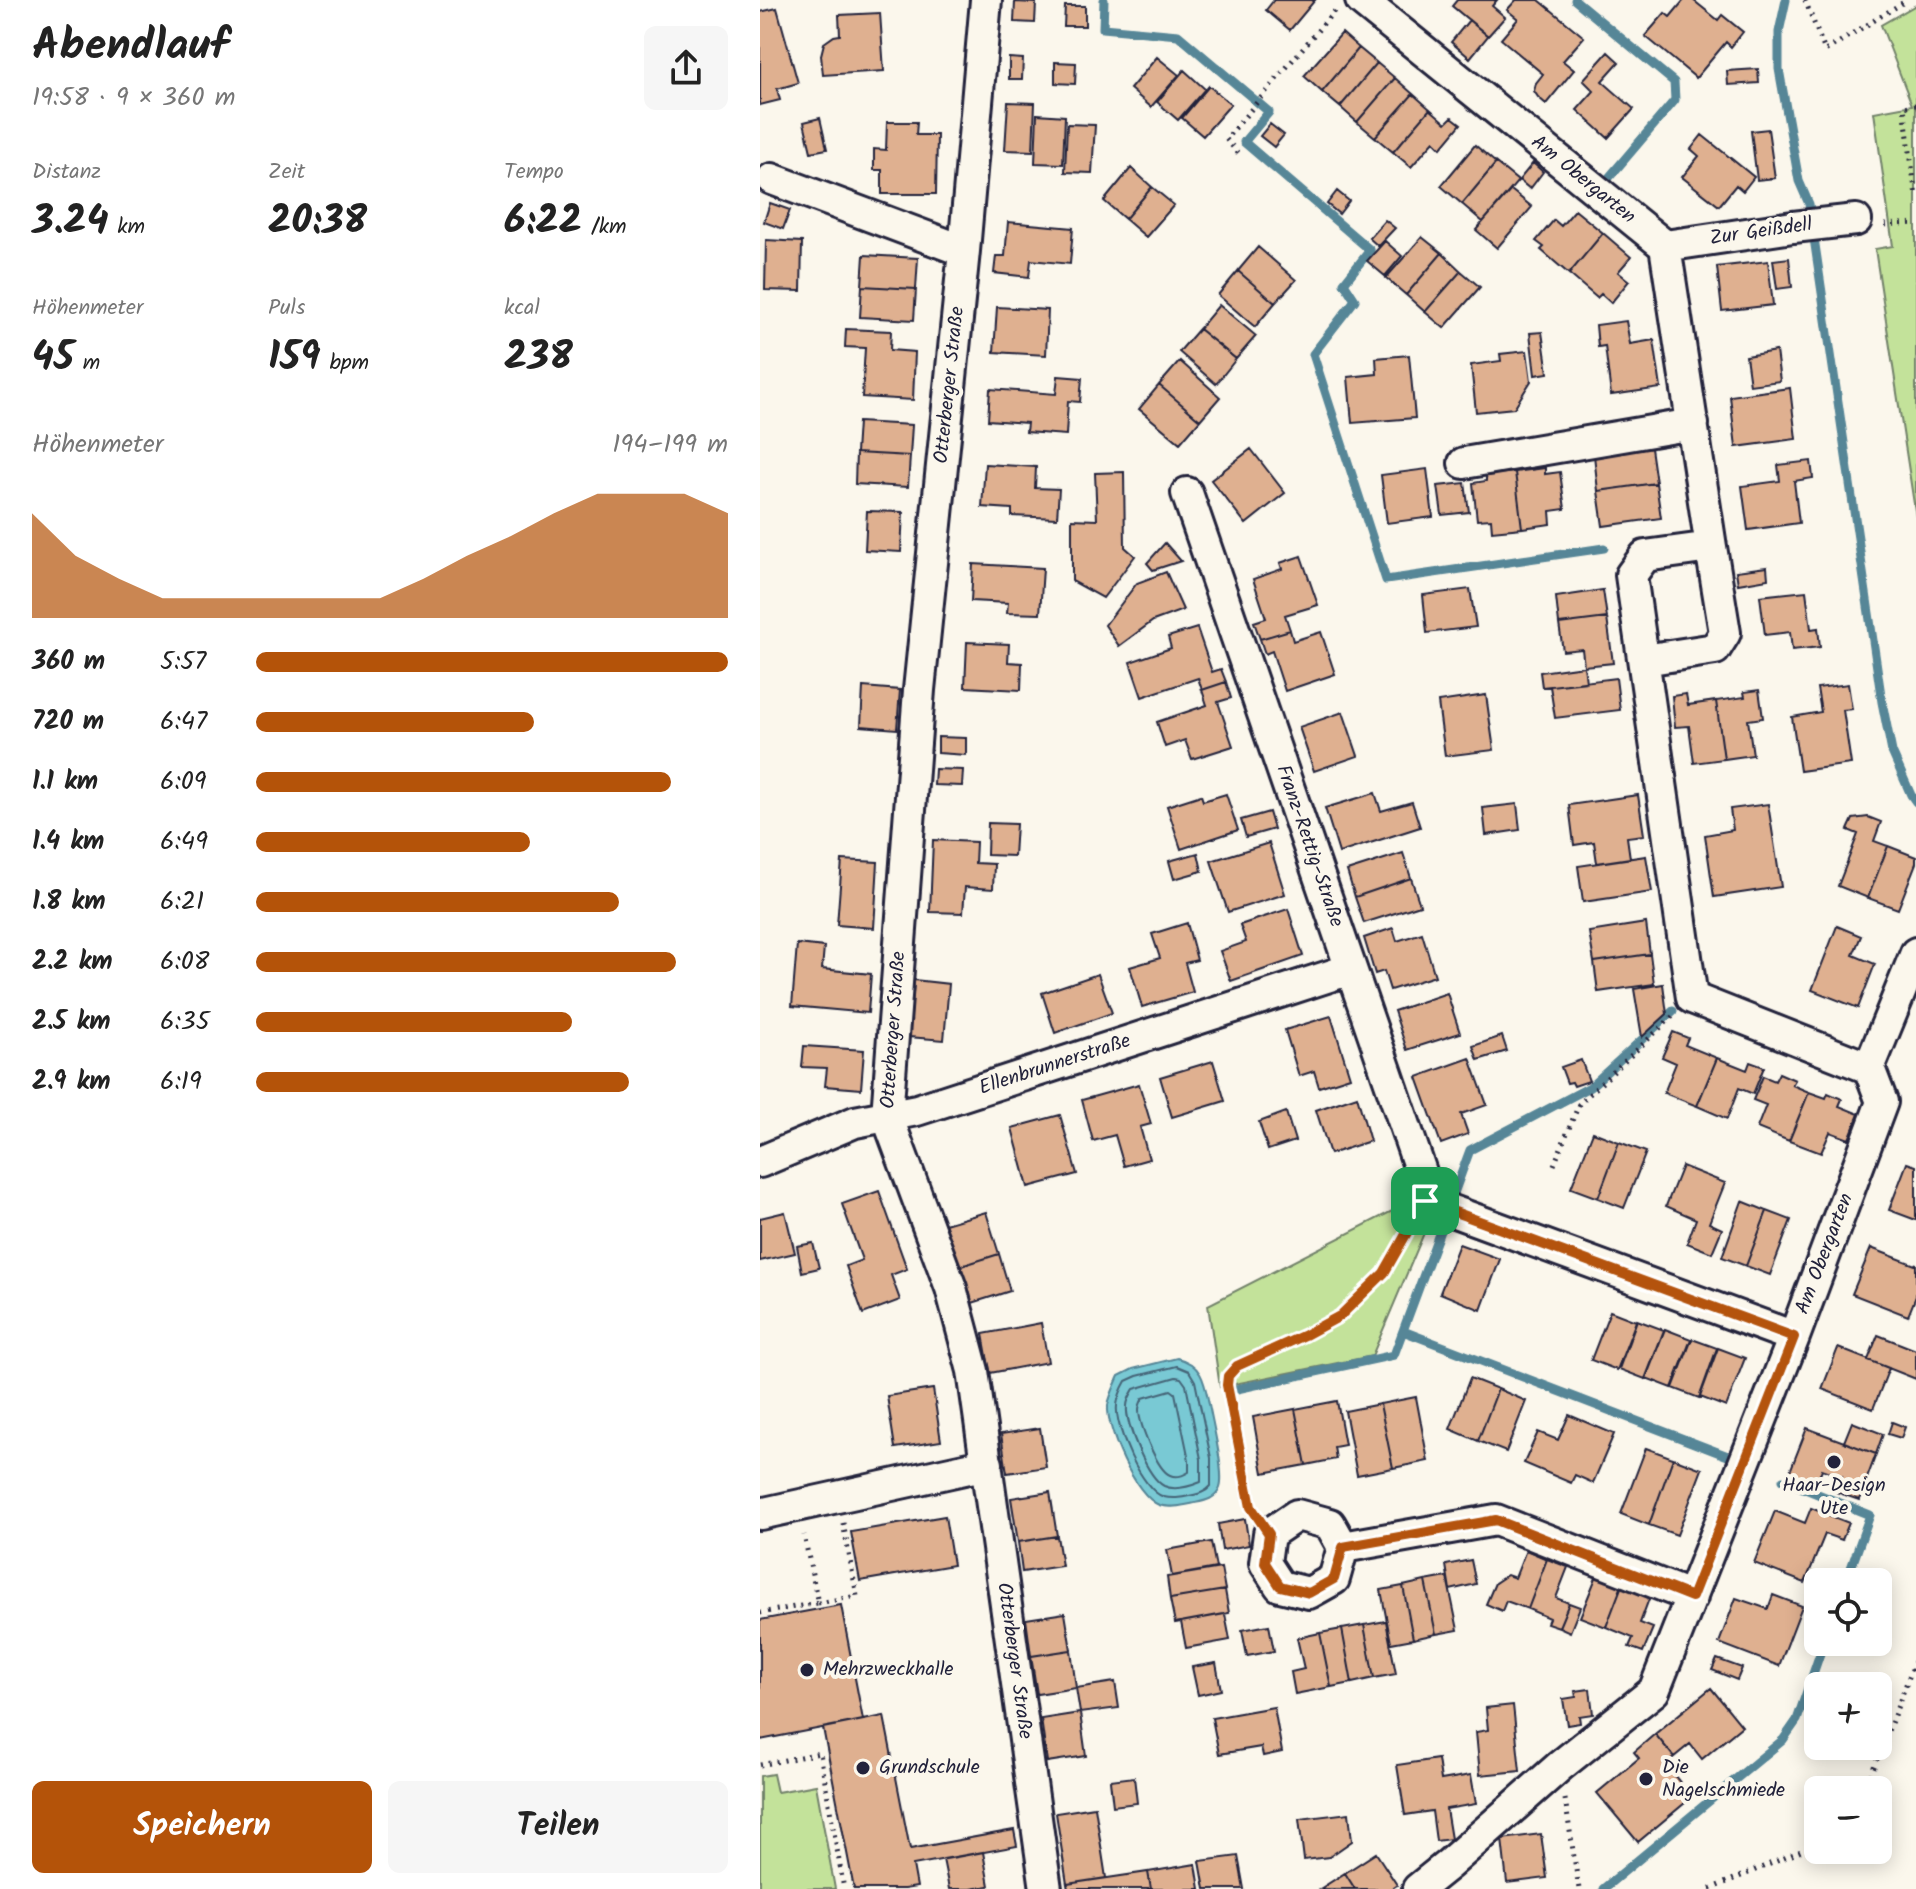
<!DOCTYPE html>
<html lang="de">
<meta charset="utf-8">
<style>
body{margin:0;font-family:Kalam,sans-serif;background:#f6f6f6;color:#222;height:100vh;display:flex;flex-direction:column;font-size:30px;white-space:nowrap}
*{box-sizing:border-box;margin:0}
p{font-size:26px;color:#767676}
.icon{flex:none;width:44px;height:44px;fill:none;stroke:currentColor;stroke-width:2;stroke-linecap:round;stroke-linejoin:round}
.map{position:relative;flex:1;overflow:hidden}
.sheet{display:flex;flex-direction:column;background:#fff;width:760px}
.sheet>*{flex:none}
.tools{position:absolute;left:1044px;top:1568px;display:grid;gap:16px}
.tools a{display:grid;place-items:center;width:88px;height:88px;border-radius:12px;background:#fff;box-shadow:0 4px 20px #0003;font-size:40px}
.pin{position:absolute;display:grid;place-items:center;width:68px;height:68px;color:#fff;margin:-34px;border-radius:16px;box-shadow:0 4px 12px #0006}
.round{display:grid;place-items:center;flex:none;width:84px;height:84px;border-radius:12px;background:#f6f6f6}
.headline{display:flex;align-items:center;justify-content:space-between;height:136px;padding:0 32px}
h1{font-size:44px;font-weight:800;line-height:60px}
.stats{display:grid;grid-template-columns:repeat(3,1fr);gap:12px;height:136px;padding:8px 32px}
.stats div{display:grid;align-content:center}
.stats b{font-size:40px;font-weight:800}
.stats small{font-size:22px;font-weight:400}
.stats p{font-size:22px}
.chart{height:224px;padding:16px 32px}
.chart p{display:flex;justify-content:space-between}
.chart svg{width:100%;height:144px;margin-top:8px;fill:#b45309;opacity:.7}
.primary-button{display:flex;gap:16px;margin-top:auto;padding:16px 32px}
.primary-button a{flex:1;height:92px;border-radius:12px;background:#b45309;color:#fff;font-size:32px;font-weight:800;line-height:92px;text-align:center}
.primary-button a+a{background:#f6f6f6;color:#222}
ul{padding:0 32px;list-style:none;font-size:26px}
li{display:grid;grid-template-columns:128px 96px 1fr;align-items:center;height:60px}
li i{height:20px;border-radius:10px;background:#b45309}
main{display:flex;flex:1;min-height:0}
.map>svg:first-child{display:block}
</style>
<main>
<section class="sheet">
<div class="headline"><div><h1>Abendlauf</h1><p>19:58 · 9 × 360 m</p></div><a class="round"><svg class="icon" aria-label="share" viewBox="0 0 24 24"><path d="M12 15V3M7 8l5-5 5 5M5 13v7h14v-7"/></svg></a></div>
<div class="stats">
<div><p>Distanz</p><b>3.24<small> km</small></b></div>
<div><p>Zeit</p><b>20:38</b></div>
<div><p>Tempo</p><b>6:22<small> /km</small></b></div>
</div>
<div class="stats">
<div><p>Höhenmeter</p><b>45<small> m</small></b></div>
<div><p>Puls</p><b>159<small> bpm</small></b></div>
<div><p>kcal</p><b>238</b></div>
</div>
<div class="chart"><p><span>Höhenmeter</span>194–199 m</p>
<svg viewBox="0 0 160 44" preserveAspectRatio="none"><path d="M0 44V12L10 25L20 32L30 38L40 38L50 38L60 38L70 38L80 38L90 32L100 25L110 19L120 12L130 6L140 6L150 6L160 12V44z"/></svg>
</div>
<ul>
<li><b>360 m</b>5:57<i style="width:100%"></i></li>
<li><b>720 m</b>6:47<i style="width:59%"></i></li>
<li><b>1.1 km</b>6:09<i style="width:88%"></i></li>
<li><b>1.4 km</b>6:49<i style="width:58%"></i></li>
<li><b>1.8 km</b>6:21<i style="width:77%"></i></li>
<li><b>2.2 km</b>6:08<i style="width:89%"></i></li>
<li><b>2.5 km</b>6:35<i style="width:67%"></i></li>
<li><b>2.9 km</b>6:19<i style="width:79%"></i></li>
</ul>
<div class="primary-button"><a>Speichern</a><a>Teilen</a></div>
</section>
<div class="map">
<svg width="1156" height="1889" viewBox="0 0 1156 1889">
<rect width="100%" height="100%" fill="#fbf7ec"/>
<filter id="ink" filterUnits="userSpaceOnUse"><feTurbulence type="fractalNoise" baseFrequency=".0125" numOctaves="2"/><feDisplacementMap in="SourceGraphic" scale="16" xChannelSelector="R" yChannelSelector="G"/><feConvolveMatrix kernelMatrix="1 2 1 2 8 2 1 2 1" color-interpolation-filters="sRGB"/></filter>
<g filter="url(#ink)">
<path fill="#c3e29a" stroke="#72826a" stroke-width="2" d="M1156 5V517L1115 249 1133 246 1114 112 1152 105 1121 25Z
M646 1204 667 1226 612 1356 460 1387 448 1305Z
M13 1774 17 1792 56 1785 75 1889H0V1776Z"/>
<path fill="#79c9d4" stroke="#568697" stroke-width="2" d="M417 1358C444 1364 445 1386 450 1409 453 1425 465 1474 460 1488 456 1499 445 1501 435 1503 425 1505 409 1509 399 1505 375 1495 346 1429 348 1405 350 1395 355 1385 359 1376L373 1369Z"/>
<g fill="none" stroke-linecap="round" stroke-linejoin="round">
<path stroke="#456578" stroke-width="2" d="M417 1366 429 1371 435 1381 451 1458V1486C445 1493 438 1494 429 1496 422 1498 411 1499 404 1497 382 1491 354 1426 357 1405 358 1397 362 1388 366 1381L377 1376Z
M416 1377 421 1378 426 1385 441 1459V1482C431 1486 415 1491 404 1486 388 1478 365 1424 367 1406 367 1400 371 1394 374 1389Z
M411 1390 415 1393 429 1460V1472C424 1475 416 1478 410 1475 397 1470 379 1423 379 1410 379 1405 381 1402 383 1398Z"/>
<path stroke="#568697" stroke-width="9" d="M344 0 343 28 418 35 509 112 484 142 610 250 584 283 595 300 553 354 626 580 844 548
M815 0 914 82 915 100 847 180
M1026 0 1019 32V69L1039 181 1049 204 1122 702 1132 752 1151 795 1156 802
M643 1331 973 1458
M477 1389 634 1355 710 1150 830 1087 913 1011
M1023 1480 1110 1515 1086 1582
M843 1889 1023 1740 1037 1720 1064 1642"/>
</g>
<path fill="#dfb090" stroke="#22223b" stroke-width="2" d="M514 0H555L530 30 506 10Z
M697 0H737L732 6 745 17 728 36 692 6Z
M756 0H779L824 37 803 61 814 70 786 104 778 97 774 91 776 83 783 74 741 39 758 19 747 10Z
M924 0H933L958 20 962 15 983 32 971 47 966 42 936 78 885 36 905 13 910 17Z
M255 2 276 3 275 23 254 22Z
M305 6H325V26H304Z
M17 8 38 83 17 89 20 100 0 105V12Z
M120 13 124 71 63 75 61 55 64 43 74 36 80 35 79 15Z
M709 20 728 36 710 58 691 42Z
M582 33 599 48 562 92 544 76Z
M599 48 617 63 580 107 562 92Z
M848 52 859 62 842 81 874 109 848 138 817 110 834 91 823 80Z
M397 57 419 75 391 107 370 89Z
M249 58 263 59 262 79H249Z
M295 62 316 63 315 84 295 83Z
M617 63 635 78 597 122 580 107Z
M998 69 999 83 968 85 967 71Z
M424 70 445 89 418 120 397 102Z
M635 78 653 94 615 137 597 122Z
M449 86 471 104 443 136 422 118Z
M653 94 670 109 633 152 615 137Z
M248 102 275 103 273 151 245 150Z
M670 109 686 123 692 117 701 124 681 148 674 141 651 167 633 152Z
M277 114 305 116 303 164 275 163Z
M60 118 67 149 51 152 44 122Z
M127 122H157L156 135H177L176 194H122V170H114V149L126 150Z
M307 124 335 125 332 173 305 172Z
M510 124 524 135 514 147 500 136Z
M1008 129 1015 178 997 180 991 131Z
M942 135 994 177 983 191 976 185 959 206 922 177 939 156 931 149Z
M715 145 736 163 702 204 681 186Z
M736 163 758 181 723 222 702 204Z
M773 163 783 172 770 189 759 180Z
M371 168 392 187 365 219 344 201Z
M392 187 414 205 386 237 365 219Z
M751 190 772 207 737 248 716 230Z
M577 191 589 201 579 214 567 204Z
M10 203 30 210 23 229 4 222Z
M815 210 843 233 809 274 781 250 784 247 776 241 794 220 801 226Z
M625 220 635 228 618 246 609 238Z
M248 222 313 228 310 264 271 260 269 277 234 273 236 256H245Z
M843 233 871 257 858 272 869 281 851 303 841 294 837 298 809 274Z
M662 237 682 253 646 295 626 278Z
M6 240 42 242 41 291 5 290Z
M625 241 642 256 625 276 607 261Z
M498 247 536 280 515 303 478 271Z
M682 253 701 271 665 312 646 295Z
M104 255 158 258 156 289 102 286Z
M1029 258 1032 287 1017 289 1013 260Z
M1008 261 1013 305 962 311 957 267Z
M478 271 515 303 495 327 458 295Z
M701 271 720 287 684 328 665 312Z
M102 286 156 289 154 320 100 317Z
M459 305 496 336 476 359 439 329Z
M237 307 288 310 286 355 234 352Z
M866 321 870 344 894 340 901 388 851 395 845 346 838 347 836 325Z
M86 329 131 331 130 350 155 352 153 400 102 397 105 348 85 347Z
M439 329 476 359 456 384 419 352Z
M782 332 788 373 775 375 770 333Z
M767 351 771 381 754 408 716 412 711 365 741 361 740 354Z
M1016 351 1020 381 990 385 986 356Z
M649 355 655 418 592 423 588 377 617 374 616 358Z
M420 361 460 397 440 420 399 385Z
M298 376 322 378 320 402 308 401 306 435 266 432 267 423 228 420 230 389 296 394Z
M399 385 440 420 420 443 379 409Z
M1030 388 1036 439 976 447 970 396Z
M98 422 152 425 150 456 96 453Z
M891 448 896 483 838 491 834 455Z
M491 449 525 493 486 524 451 480Z
M96 453 150 456 148 487 95 484Z
M1051 461 1053 478 1034 481 1039 523 988 530 982 486 1020 481 1018 465Z
M225 464 276 467 275 488 299 489 297 518 252 516V509L222 507Z
M785 468V474L800 472 805 509 790 511 791 524 762 528 755 472Z
M667 469 673 517 627 523 621 475Z
M364 472 365 547 375 556 343 598 312 581V519L337 520 335 473Z
M755 472 762 528 732 531 731 519 717 520 713 483 726 481V475Z
M705 483 709 512 682 515 678 486Z
M896 483 901 518 843 526 838 491Z
M107 511 143 512 141 552 105 550Z
M405 543 421 561 393 570 387 563Z
M541 556 558 605 525 615 530 630 500 639 494 622 506 618 493 579 522 569 520 563Z
M213 564 283 568 280 614 247 613 248 603 211 601Z
M1007 567 1008 579 978 584 976 571Z
M406 572 423 610 393 621 359 646 345 625 377 583Z
M710 589 716 627 667 633 663 595Z
M843 590 847 618 799 624 796 597Z
M1046 591 1051 629 1058 628 1060 647 1032 650 1030 632 1005 635 1000 596Z
M847 618 853 663 824 666 822 649 803 651 799 624Z
M437 628 452 672 461 669 466 682 442 690 438 678 382 697 370 662 411 648 408 637Z
M530 630 533 641 561 632 575 674 525 691 512 651 505 654 500 639Z
M207 642 249 644 248 662 262 663 261 690 205 687Z
M824 666 826 682 782 687 780 672Z
M856 678 860 710 795 718 790 686Z
M466 682 471 698 458 702 473 746 432 759 425 740 405 747 397 722 447 705 442 690Z
M1088 684 1092 709 1083 710 1091 764 1040 771 1032 717 1061 712 1057 688Z
M103 687 140 690 137 729 101 726Z
M999 690 1003 718 988 720 993 755 964 759 956 701 985 697 984 692Z
M926 694 928 705 956 701 964 759 934 763 929 726 915 727 912 696Z
M726 695 734 750 685 756 678 702Z
M583 712 598 756 554 771 539 727Z
M178 737 206 738V755L178 753Z
M175 769 203 770 202 786 174 785Z
M615 793 621 811 652 802 660 827 579 853 565 808Z
M466 794 478 830 421 849 407 806 441 795 443 801Z
M878 795 884 835 867 837 870 858 837 863 834 842 814 845 809 805Z
M757 804 760 830 726 835 723 808Z
M1008 804 1021 887 954 897 945 835 973 830 970 809Z
M509 812 514 829 486 837 481 820Z
M1108 817 1121 822 1114 841 1128 846 1108 898 1078 886 1098 834 1088 830 1093 819Z
M228 823 256 824 254 856 227 855Z
M173 840 216 842 215 863 234 864 233 889 205 887 203 913 170 912Z
M509 843 525 894 468 912 451 861Z
M1128 846 1156 857V863L1138 909 1108 898Z
M438 853 442 871 414 879 409 861Z
M643 853 651 878 595 897 587 871Z
M886 856 892 892 823 902 818 866Z
M82 860 118 862 114 928 77 925Z
M651 878 660 905 604 923 595 897Z
M528 909 543 956 471 981 460 951 486 942 480 925Z
M427 923 437 960 425 963 433 992 382 1007 370 967 400 958 392 934Z
M886 923 890 954 834 962 829 932Z
M1077 926 1101 936 1093 955 1115 964 1098 1008 1052 990Z
M633 928 637 941 662 933 675 976 630 990 624 971 615 974 604 938Z
M37 944 64 947 62 969 111 974 108 1013 32 1006Z
M890 954 894 984 838 992 834 962Z
M338 974 352 1013 295 1033 282 993Z
M154 980 189 984 184 1040 149 1037Z
M903 984 907 1014 882 1037 874 989Z
M687 993 700 1033 647 1050 634 1011Z
M571 1016 590 1077 559 1087 554 1071 539 1076 525 1030Z
M913 1032 928 1038 925 1045 957 1058 937 1106 904 1093 916 1063 902 1057Z
M742 1036 747 1051 718 1060 713 1046Z
M44 1046 104 1050 101 1089 65 1086 67 1068 42 1067Z
M710 1058 727 1105 701 1114 708 1134 681 1144 657 1077Z
M957 1058 987 1070 990 1062 1004 1067 993 1094 979 1088 967 1119 937 1106Z
M821 1060 829 1081 814 1086 812 1082 807 1083 801 1067Z
M453 1061 465 1101 412 1117 400 1077Z
M1019 1073 1035 1080 1032 1085 1049 1092 1029 1141 997 1128 1006 1105 993 1100 1003 1076 1015 1081Z
M379 1084 391 1124 380 1127 389 1159 364 1166 355 1135 333 1141 322 1100Z
M1049 1092 1066 1098 1068 1093 1082 1099 1079 1106 1099 1114 1089 1139 1070 1132 1061 1153 1029 1141Z
M597 1096 610 1141 570 1154 556 1110Z
M526 1112 535 1141 508 1150 499 1122Z
M300 1115 317 1174 268 1187 252 1128Z
M833 1132 859 1142 838 1198 811 1188Z
M859 1142 886 1152 864 1208 838 1198Z
M1147 1163 1156 1166V1220L1129 1210Z
M922 1166 965 1183 949 1223 962 1229 952 1253 927 1243 936 1219 906 1206Z
M119 1191 147 1269 131 1275 140 1300 103 1314 86 1266 102 1260 82 1204Z
M982 1201 1007 1211 986 1266 962 1257Z
M1007 1211 1031 1220 1010 1275 986 1266Z
M25 1212 35 1253 0 1261V1218Z
M226 1212 239 1254 198 1267 185 1224Z
M53 1243 59 1268 42 1272 37 1246Z
M699 1244 740 1259 721 1310 680 1293Z
M1111 1248 1155 1265 1156 1263V1296L1148 1316 1092 1294Z
M239 1254 250 1291 209 1304 198 1267Z
M850 1311 876 1321 857 1370 831 1360Z
M877 1320 904 1330 885 1379 859 1369Z
M281 1323 288 1362 230 1373 223 1334Z
M905 1329 931 1339 912 1388 886 1378Z
M1118 1335 1156 1350V1379L1108 1360Z
M932 1339 957 1348 939 1398 913 1388Z
M958 1348 985 1358 966 1407 940 1397Z
M1078 1348 1129 1368 1113 1409 1062 1389Z
M710 1378 738 1389 718 1441 690 1429Z
M173 1389 181 1441 135 1448 127 1396Z
M738 1389 766 1401 746 1452 718 1441Z
M656 1397 668 1461 633 1468 620 1404Z
M577 1401 585 1445 574 1447 576 1459 546 1465 535 1409Z
M620 1404 633 1468 597 1475 585 1411Z
M535 1409 546 1465 503 1473 493 1417Z
M809 1415 854 1434 833 1483 815 1475 811 1483 764 1463 778 1432 798 1440Z
M1092 1422 1123 1434 1116 1454 1084 1442Z
M1132 1422 1145 1427 1141 1438 1128 1434Z
M280 1428 286 1467 247 1473 241 1434Z
M1047 1428 1116 1454 1099 1500 1076 1492 1082 1476 1062 1469 1056 1484 1029 1474Z
M886 1448 913 1458 889 1525 861 1514Z
M913 1458 942 1469 917 1535 889 1525Z
M290 1492 297 1536 258 1542 251 1498Z
M1051 1508 1089 1523 1082 1540 1065 1534 1045 1583 994 1563 1015 1511 1045 1523Z
M185 1516 193 1565 100 1581 91 1532Z
M485 1519 489 1545 462 1550 458 1524Z
M297 1536 302 1566 262 1572 258 1542Z
M451 1542 456 1568 412 1576 407 1550Z
M766 1550 787 1559 768 1609 746 1601 742 1611 726 1604 735 1583 747 1575 755 1578Z
M787 1559 808 1567 796 1598 809 1603 799 1627 787 1623 789 1618 768 1609Z
M711 1560 716 1584 690 1590 686 1565Z
M461 1568 465 1590 410 1599 407 1577Z
M837 1575 862 1585 846 1627 820 1617Z
M687 1577 698 1630 676 1634 665 1581Z
M665 1581 676 1634 653 1639 643 1586Z
M862 1585 890 1596 880 1623 893 1628 883 1652 869 1647 873 1638 846 1627Z
M643 1586 653 1639 631 1643 621 1590Z
M465 1590 469 1613 415 1623 410 1599Z
M1013 1595 1042 1606 1019 1666 959 1643 976 1598 1008 1609Z
M809 1603 820 1607 810 1632 799 1627Z
M81 1605 103 1720 0 1740V1620Z
M305 1613 311 1650 271 1656 266 1619Z
M465 1614 470 1640 426 1648 421 1622Z
M626 1621 636 1674 614 1678 604 1625Z
M509 1625 514 1651 487 1656 482 1630Z
M604 1625 614 1678 592 1683 582 1629Z
M582 1629 592 1683 571 1687 560 1633Z
M560 1633 571 1687 535 1694 531 1672 544 1669 537 1638Z
M311 1650 316 1688 277 1694 271 1656Z
M957 1659 982 1668 977 1680 952 1670Z
M456 1663 461 1690 438 1695 432 1667Z
M355 1682 359 1708 320 1713 316 1688Z
M951 1688 982 1726 942 1759 930 1744 914 1757 895 1734Z
M830 1689 833 1714 819 1716 820 1723 807 1725 803 1699 816 1697 815 1691Z
M753 1705 760 1771 720 1775 716 1732 728 1730 726 1708Z
M514 1707 522 1752 503 1756 501 1747 459 1754 452 1718Z
M320 1713 326 1756 287 1762 281 1719Z
M124 1716 150 1849 254 1830 257 1846 153 1865 157 1887 144 1889H94L63 1728Z
M895 1734 914 1757 905 1764 932 1797 878 1842 837 1793 879 1758 874 1752Z
M678 1759 681 1780 711 1775 716 1804 686 1809 691 1839 676 1841 672 1811 645 1815 637 1765Z
M374 1777 377 1803 353 1806 350 1780Z
M335 1807 346 1878 307 1884 296 1813Z
M589 1813 592 1841 569 1857 544 1860 539 1819Z
M781 1834 787 1878 747 1883 742 1839Z
M223 1852 229 1886 210 1889H189L183 1859Z
M616 1853 637 1885 631 1889H595L585 1873Z
M478 1856 484 1889H445L440 1861Z
M436 1864 440 1889H391L388 1872Z
M388 1872 391 1889H308L307 1884Z
M585 1873 595 1889H560Z"/>
<g fill="none" stroke-linecap="round" stroke-linejoin="round">
<g stroke="#22223b" stroke-width="36">
<path id="minor" d="M226 0 204 251 159 690 127 1116 191 1288 213 1371 286 1889
M601 0 905 246 951 547 885 556 871 575 932 998 1109 1068 1122 1102 1034 1337 894 1691 800 1766 689 1864 658 1889
M12 179 204 251
M905 246 1033 227 1096 220
M704 463 933 424
M427 493 662 1175 665 1201 1034 1337
M884 660 955 649 965 633 951 547
M1109 1068 1156 953
M0 1162 95 1122 157 1110 591 969
M0 1514 227 1464
M583 1547 570 1524 537 1515 509 1534 505 1563 520 1586 549 1593 574 1579 583 1547 736 1520 932 1597"/>
</g>
<path stroke="#22223b" stroke-width="5" stroke-dasharray="2 6" stroke-linecap="butt" d="M1045 0 1065 51 1147 0
M1156 105 1144 107 1156 197
M478 153 466 139 575 10
M1125 225 1156 223
M794 1165 819 1104 913 1016
M493 1510 467 1385 468 1376 477 1366 545 1335 580 1316 624 1273 651 1225
M58 1603 97 1596 83 1523
M0 1613 58 1603 44 1535
M0 1765 60 1753 84 1889
M1105 1790 1156 1659
M805 1799 819 1889
M950 1889 1058 1844"/>
<use href="#minor" stroke="#fbf7ec" stroke-width="30"/>
</g>
</g>
<g fill="none" stroke-linecap="round" stroke-linejoin="round" filter="url(#ink)">
<g stroke="#fff" stroke-width="16">
<path id="route" d="M665 1201 1034 1337 932 1597 736 1520 583 1547 574 1579 549 1593 520 1586 505 1563 509 1534 491 1507 467 1385 468 1376 477 1366 545 1335 580 1316 624 1273Z"/>
</g>
<use href="#route" stroke="#b45309" stroke-width="10"/>
</g>
<g fill="#22223b" stroke="#fbf7ec" stroke-width="3">
<circle cx="1074" cy="1462" r="8"/>
<circle cx="47" cy="1670" r="8"/>
<circle cx="103" cy="1768" r="8"/>
<circle cx="886" cy="1779" r="8"/>
</g>
<g text-anchor="middle" dominant-baseline="central" stroke-width="8" stroke-linejoin="round" paint-order="stroke">
<g font-size="20" fill="#22223b" stroke="#fbf7ec">
<text transform="translate(823 180) rotate(39)">Am Obergarten</text>
<text transform="translate(1001 232) rotate(-8)">Zur Geißdell</text>
<text transform="translate(190 385) rotate(-84)">Otterberger Straße</text>
<text transform="translate(549 846) rotate(71)">Franz-Rettig-Straße</text>
<text transform="translate(134 1030) rotate(-86)">Otterberger Straße</text>
<text transform="translate(295 1065) rotate(-18)">Ellenbrunnerstraße</text>
<text transform="translate(1065 1254) rotate(-69)">Am Obergarten</text>
<text transform="translate(254 1661) rotate(82)">Otterberger Straße</text>
</g>
<g font-size="20" fill="#22223b" stroke="#fbf7ec" text-anchor="start">
<text x="1074" y="1486" text-anchor="middle">Haar-Design<tspan x="1074" dy="23">Ute</tspan></text>
<text x="63" y="1670">Mehrzweckhalle</text>
<text x="119" y="1768">Grundschule</text>
<text x="902" y="1768">Die<tspan x="902" dy="23">Nagelschmiede</tspan></text>
</g>
</g>
</svg>
<div class="tools">
<a><svg class="icon" aria-label="locate" viewBox="0 0 24 24"><circle cx="12" cy="12" r="6"/><path d="M12 2v4M12 18v4M2 12h4M18 12h4"/></svg></a>
<a>+</a>
<a>−</a>
</div>
<div class="pin" style="left:665px;top:1201px;background:#1e9e55"><svg class="icon" aria-label="arrive" viewBox="0 0 24 24"><path d="M6 21V4h12l-3 4 3 4H6"/></svg></div>
</div>
</main>
